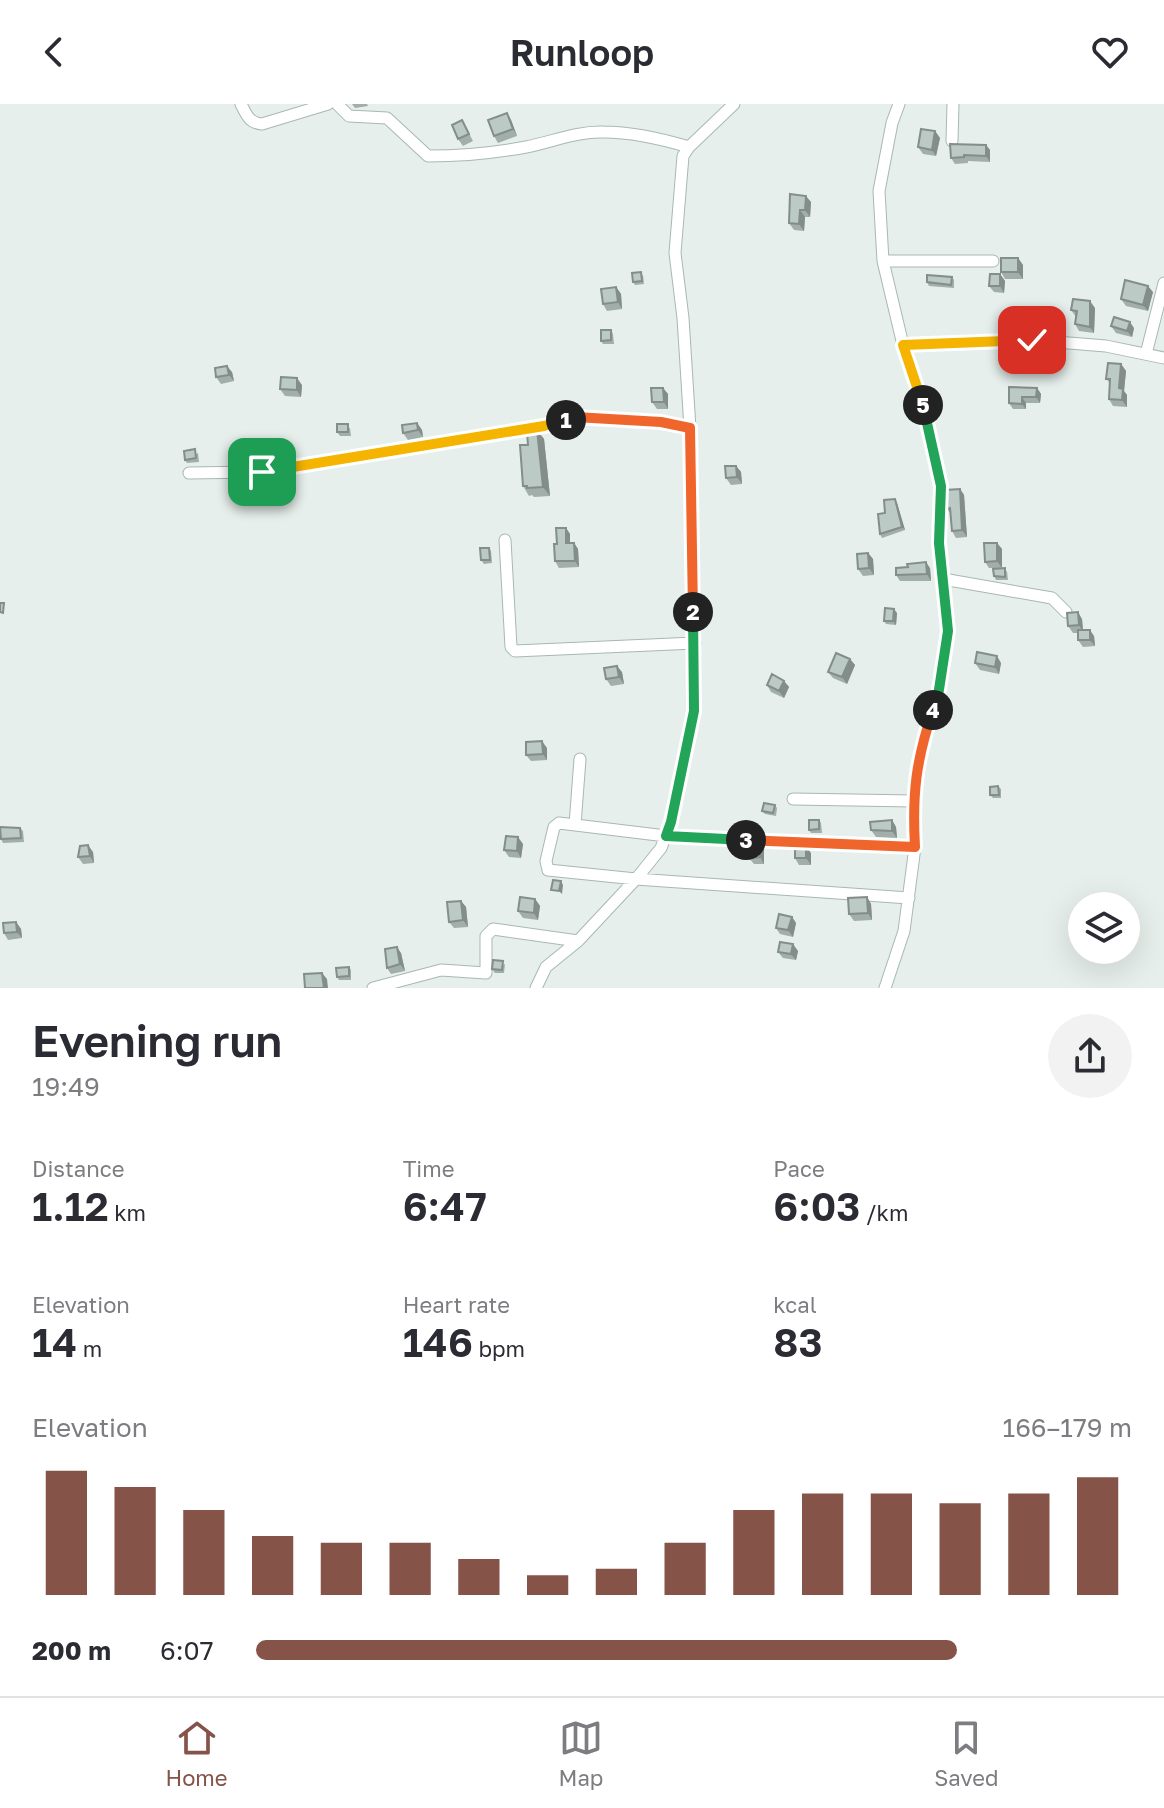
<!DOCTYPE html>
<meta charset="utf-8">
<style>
body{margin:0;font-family:"Golos Text",sans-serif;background:#f2f2f3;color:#2b2b33;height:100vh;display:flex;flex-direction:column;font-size:30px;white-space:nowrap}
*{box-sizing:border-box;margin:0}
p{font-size:26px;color:#7c7c81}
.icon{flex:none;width:44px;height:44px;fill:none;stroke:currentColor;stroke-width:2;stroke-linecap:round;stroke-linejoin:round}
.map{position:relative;height:884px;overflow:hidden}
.drawer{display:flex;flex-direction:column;background:#fff;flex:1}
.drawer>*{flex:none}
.fabs{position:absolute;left:1068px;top:788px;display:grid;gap:16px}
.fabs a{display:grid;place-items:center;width:72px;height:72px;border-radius:50%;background:#fff;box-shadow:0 8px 32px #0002;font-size:40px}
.pin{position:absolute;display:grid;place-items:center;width:68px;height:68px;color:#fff;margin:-34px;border-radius:16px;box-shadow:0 4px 12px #0006}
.km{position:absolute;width:40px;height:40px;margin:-20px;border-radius:50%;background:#222;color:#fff;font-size:22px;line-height:40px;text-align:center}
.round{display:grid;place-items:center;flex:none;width:84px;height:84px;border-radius:42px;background:#f2f2f3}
.headline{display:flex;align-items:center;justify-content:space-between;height:136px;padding:0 32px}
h1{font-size:44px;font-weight:600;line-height:60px}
.stats{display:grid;grid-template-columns:repeat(3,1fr);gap:12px;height:136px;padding:8px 32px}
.stats div{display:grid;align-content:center}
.stats b{font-size:40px;font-weight:600}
.stats small{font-size:22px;font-weight:400}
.stats p{font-size:22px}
.chart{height:224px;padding:16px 32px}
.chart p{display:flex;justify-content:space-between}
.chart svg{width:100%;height:144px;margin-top:8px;stroke:#855347;stroke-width:6}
ul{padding:0 32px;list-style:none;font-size:26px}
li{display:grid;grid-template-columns:128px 96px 1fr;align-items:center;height:60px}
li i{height:20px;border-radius:10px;background:#855347}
header{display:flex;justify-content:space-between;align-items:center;height:104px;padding:0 32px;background:#fff;font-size:36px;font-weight:600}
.menu{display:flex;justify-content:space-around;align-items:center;height:112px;border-top:2px solid #e1e1e2;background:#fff;font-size:22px;color:#7c7c81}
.menu a{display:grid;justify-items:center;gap:4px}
.menu .on{color:#855347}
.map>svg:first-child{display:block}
</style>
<header><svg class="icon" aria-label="back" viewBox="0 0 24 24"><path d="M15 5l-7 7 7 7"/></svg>Runloop<svg class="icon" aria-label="heart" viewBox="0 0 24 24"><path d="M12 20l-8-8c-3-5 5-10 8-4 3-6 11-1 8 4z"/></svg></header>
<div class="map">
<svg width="1164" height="884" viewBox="0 0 1164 884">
<rect width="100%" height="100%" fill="#e6efeb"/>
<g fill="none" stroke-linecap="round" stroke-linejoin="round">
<g stroke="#a8b8b2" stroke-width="13">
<path id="street" d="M241 0C246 10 249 19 262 20L328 0
M337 0 349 12 387 14 428 52C460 52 494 49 526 43 552 38 577 27 604 28 633 28 662 35 689 43
M952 37 953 0
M883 157H993
M903 241 1032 236 1106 242 1164 254
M1146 250 1164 179
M189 369 262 368 544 322 575 313 661 318 690 324 683 214 675 149 683 52 689 43 734 0
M505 436 511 543 515 547 695 539
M943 475 1052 494 1066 508
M793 695 913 697
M575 721 580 655
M909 794 636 775 548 766 546 757 554 723 559 719 666 732 915 743
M373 884 441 866 486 869V832L493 825 578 837
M536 884 546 863 578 837 636 775 661 744 671 718 694 607 690 324
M885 884 904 827 915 743 913 697 920 646 938 592 948 527 939 439 941 382 928 319 903 241 883 157 879 87 892 19 899 0"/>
</g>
<use href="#street" stroke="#fff" stroke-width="11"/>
</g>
<path fill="#a1aea9" d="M352 0H367L368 2 355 4Z
M507 9 511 16 517 32 498 39 494 32Z
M462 16 473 37 463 42 458 35Z
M935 27 940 34 936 52 923 50 918 43Z
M986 41 990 46V58L968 57V59L955 60 951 54Z
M790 90 811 98 810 113H805L804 127 794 126 789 119Z
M1018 154 1023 161V175H1005L1001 168Z
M1000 170 1005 177 1004 189 994 188 989 182Z
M643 171 644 180 635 181 633 178Z
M952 173 954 176V184L929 182 927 178Z
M616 183 621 190 622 205 607 207 603 200Z
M1153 188 1148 207 1126 202 1121 195Z
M1095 204 1094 229 1079 227 1075 220 1076 213 1071 206Z
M1111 222 1134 224 1132 233 1116 229Z
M611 226 613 230 614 240H603L601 237Z
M1121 260 1126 267 1124 287 1127 291V303L1113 302 1109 295 1110 279 1106 275Z
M232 268 234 277 221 280 216 273Z
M302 281 301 293 285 292 280 285Z
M663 284 668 290V305H657L652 298Z
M1037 284 1041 290 1040 299H1026V305H1013L1009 299Z
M417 319 422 326 423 333 408 336 403 329Z
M350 324 351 332H340L337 328Z
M537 326 544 335 550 392 534 393 532 391 529 392 523 382 528 341Z
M198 349 199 358 187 359 185 356Z
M736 362 741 368 742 380 731 381 726 374Z
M960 385 964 391 967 433 956 434 952 427 951 410 947 405V400L944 396Z
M895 395 897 399 905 426 882 434 880 430 885 409Z
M566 424 570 430V439H574L578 445 579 463 559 464 555 457 557 440Z
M997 439 1002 445V464H989L985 458Z
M489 444 491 447 492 459 484 460 481 456Z
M868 449 873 455 874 471 863 472 858 465Z
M908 463 930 464 931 477H900L896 471Z
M1007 467 1008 476H996L994 472Z
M897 509 896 521 886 520 884 517Z
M1082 515 1083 526 1094 532 1095 542 1083 543 1078 536V529H1073L1068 522Z
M850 555 855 561 847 580 833 574 828 568Z
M975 559H1001L999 570 980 566Z
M622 568 624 580 611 582 606 575Z
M784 577 789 583 784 594 771 588 767 581Z
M547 644V656L531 657 526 651Z
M998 682 1001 685V694H993L990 691Z
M775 701 777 704 776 712 765 710 762 707Z
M819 716 821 719 822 729H811L809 726Z
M892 716 896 723 897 734 876 733 871 726Z
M20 724 23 727 24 738 3 739 1 735Z
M523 740 521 754 509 753 504 746Z
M764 745V760H754L749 754Z
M93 748 94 759 83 760 78 753Z
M811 749V761H799L795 754Z
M867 793 871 800 872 816 854 817 849 810Z
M535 795 540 802 538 816 523 814 518 807Z
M461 797 466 803 468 823 454 824 449 818Z
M792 813 796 819 793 833 780 830 776 824Z
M16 818 21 825 22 834 8 836 4 829Z
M798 847 796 856 783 854 778 848Z
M401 849 405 867 391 870 387 864Z
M505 860 504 869H495L492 865Z
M349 863 351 866V876H339L337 873Z"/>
<path fill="#838d89" d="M507 9 511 16 517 32 513 25Z
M935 27 940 34 936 52 932 46Z
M986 41 990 46V58L986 52Z
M806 92 811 98 810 113 805 106Z
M800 106 805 113 804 127 799 120Z
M1018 154 1023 161V175L1018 168Z
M1000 170 1005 177 1004 189 1000 182Z
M1148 182 1153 188 1148 207 1143 201Z
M616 183 621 190 622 205 618 198Z
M1090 197 1095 204 1094 229 1090 223Z
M1130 218 1134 224 1132 233 1127 227Z
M1121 260 1126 267 1124 287 1127 291V303L1122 296 1119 284Z
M227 262 232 268 234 277 229 271Z
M297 274 302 281 301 293 297 286Z
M663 284 668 290V305L664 298Z
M1037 284 1041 290 1040 299 1036 293Z
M1022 293 1026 299V305L1022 300Z
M417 319 422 326 423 333 418 326Z
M537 326 544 335 550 392 543 383Z
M736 362 741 368 742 380 737 373Z
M960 385 964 391 967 433 962 426Z
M895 395 897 399 905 426 902 423Z
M566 424 570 430V445L566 439Z
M574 439 578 445 579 463 575 457Z
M997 439 1002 445V464L997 457Z
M868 449 873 455 874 471 869 464Z
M926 458 930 464 931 477 927 470Z
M894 505 897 509 896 521 893 517Z
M1078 508 1082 515 1083 528 1079 521Z
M1090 526 1094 532 1095 542 1090 536Z
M997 552 1001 559 999 570 995 563Z
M850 555 855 561 847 580 842 573Z
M617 562 622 568 624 580 619 573Z
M784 577 789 583 784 594 779 587Z
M542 637 547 644V656L543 650Z
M892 716 896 723 897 734 892 727Z
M518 733 523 740 521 754 517 747Z
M759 738 764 745V760L760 753Z
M88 741 93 748 94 759 90 752Z
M806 742 811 749V761L806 754Z
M561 777 563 781 562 790 559 787Z
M867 793 871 800 872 816 868 809Z
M535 795 540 802 538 816 534 809Z
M461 797 466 803 468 823 463 816Z
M792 813 796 819 793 833 788 826Z
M16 818 21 825 22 834 17 828Z
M793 840 798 847 796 856 791 850Z
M397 843 401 849 405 867 400 860Z
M322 869 327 875 328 884H324Z"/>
<path fill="#bbcac4" stroke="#838d89" stroke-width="2" d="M507 9 513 25 494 32 488 16Z
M462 16 469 30 458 35 452 21Z
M921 25 935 27 932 46 918 43Z
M950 40 986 41V52L964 51V53L951 54Z
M790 90 806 92 805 106H800L799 120 789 119Z
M1001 154H1018V168H1001Z
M641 168 642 177 633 178 632 169Z
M990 170H1000V182H989Z
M927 171 952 173 951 181 927 178Z
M1125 176 1148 182 1143 201 1121 195Z
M616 183 618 198 603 200 601 185Z
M1073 195 1090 197V223L1075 220 1077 207 1071 206Z
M1114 213 1130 218 1127 227 1111 222Z
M601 226H611V236L601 237Z
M1108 259 1121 260 1119 284 1123 285 1122 296 1109 295 1110 275H1106Z
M227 262 229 271 216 273 215 264Z
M281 273 297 274V286L280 285Z
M1009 283 1037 284 1036 293H1022V300L1009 299Z
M651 284H663L664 298H652Z
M417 319 418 326 403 329 402 321Z
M337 320H348V328H337Z
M537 326 543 383 527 384V382H523L520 341H528L527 327Z
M195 345 196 354 185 356 184 347Z
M725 362H736L737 373 726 374Z
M960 385 962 426 952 427 950 404 947 405V396H944L945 386Z
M895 395 902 423 880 430 878 410 885 409 884 396Z
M556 424H566V439H574L575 457H555L554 440H557Z
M984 439H997V457L985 458Z
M480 444H489L490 456H481Z
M868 449 869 464 858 465 857 450Z
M926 458 927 470 896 471V464L908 463 907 460Z
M1005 464V473L994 472 993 465Z
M0 499H4L3 509 0 508Z
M885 504 894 505 893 517H884Z
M1078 508 1079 521 1068 522 1067 509Z
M1078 526H1090V536H1078Z
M977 548 997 552 995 563 975 559Z
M836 549 850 555 842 573 828 568Z
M617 562 619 573 606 575 604 564Z
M772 570 784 577 779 587 767 581Z
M542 637 543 650 526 651V638Z
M998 682 999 691H990V683Z
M764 699 775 701 773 709 762 707Z
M809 716H819V725L809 726Z
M892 716V727L871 726 870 718Z
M0 723 20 724 21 734 1 735Z
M506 732 518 733 517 747 504 746Z
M748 738H759L760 753 749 754Z
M88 741 90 752 78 753 80 742Z
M795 742H806V754H795Z
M553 776 561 777 559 787 551 786Z
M520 793 535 795 534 809 518 807Z
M867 793 868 809 849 810 848 794Z
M461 797 463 816 449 818 447 798Z
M779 810 792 813 788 826 776 824Z
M16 818 17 828 4 829 3 819Z
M780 838 793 840 791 850 778 848Z
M397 843 400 860 387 864 385 845Z
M493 856 503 857 502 866 492 865Z
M349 863V872L337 873 336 864Z
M322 869 324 884H305L304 870Z"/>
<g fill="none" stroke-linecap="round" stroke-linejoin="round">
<g stroke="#fff" stroke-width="16">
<path id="split-1" d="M262 368 544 322 566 316"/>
</g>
<g stroke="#fff" stroke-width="16">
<path id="split-2" d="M566 316 575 313 661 318 690 324 693 508"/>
</g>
<g stroke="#fff" stroke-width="16">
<path id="split-3" d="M693 508 694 607 671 718 666 732 746 736"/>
</g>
<g stroke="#fff" stroke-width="16">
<path id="split-4" d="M746 736 915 743C912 690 916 656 933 606"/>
</g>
<g stroke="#fff" stroke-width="16">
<path id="split-5" d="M923 301 941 382 939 439 948 527 938 592 933 606"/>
</g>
<g stroke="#fff" stroke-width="16">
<path id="split-6" d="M923 301 903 241 1032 236"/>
</g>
<use href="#split-1" stroke="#f5b400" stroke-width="10"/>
<use href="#split-2" stroke="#f0652b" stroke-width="10"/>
<use href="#split-3" stroke="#22a559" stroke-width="10"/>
<use href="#split-4" stroke="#f0652b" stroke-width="10"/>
<use href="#split-5" stroke="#22a559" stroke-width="10"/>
<use href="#split-6" stroke="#f5b400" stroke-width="10"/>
</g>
</svg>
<div class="fabs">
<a><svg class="icon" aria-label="layers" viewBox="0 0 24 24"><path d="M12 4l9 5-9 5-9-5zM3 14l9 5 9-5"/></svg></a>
</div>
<div class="pin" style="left:262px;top:368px;background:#1e9e55"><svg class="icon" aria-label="arrive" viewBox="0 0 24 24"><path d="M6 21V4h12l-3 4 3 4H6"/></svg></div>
<div class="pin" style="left:1032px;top:236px;background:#d93025"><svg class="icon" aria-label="check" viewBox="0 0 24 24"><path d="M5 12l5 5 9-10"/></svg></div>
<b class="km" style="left:566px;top:316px">1</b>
<b class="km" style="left:693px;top:508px">2</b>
<b class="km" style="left:746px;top:736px">3</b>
<b class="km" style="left:933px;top:606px">4</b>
<b class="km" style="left:923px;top:301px">5</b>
</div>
<section class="drawer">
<div class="headline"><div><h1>Evening run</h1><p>19:49</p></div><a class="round"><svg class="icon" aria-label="share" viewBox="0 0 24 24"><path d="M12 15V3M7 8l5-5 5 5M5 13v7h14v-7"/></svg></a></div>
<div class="stats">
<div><p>Distance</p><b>1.12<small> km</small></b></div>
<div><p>Time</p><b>6:47</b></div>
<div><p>Pace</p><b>6:03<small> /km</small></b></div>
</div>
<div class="stats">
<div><p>Elevation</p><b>14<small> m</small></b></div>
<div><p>Heart rate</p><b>146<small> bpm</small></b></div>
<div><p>kcal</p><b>83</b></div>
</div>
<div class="chart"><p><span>Elevation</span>166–179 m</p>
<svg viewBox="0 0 160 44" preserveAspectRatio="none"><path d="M5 44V6M15 44V11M25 44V18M35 44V26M45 44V28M55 44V28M65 44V33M75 44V38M85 44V36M95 44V28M105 44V18M115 44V13M125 44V13M135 44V16M145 44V13M155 44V8"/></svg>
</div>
<ul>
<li><b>200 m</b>6:07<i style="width:80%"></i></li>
</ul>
</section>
<nav class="menu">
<a class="on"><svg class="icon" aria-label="home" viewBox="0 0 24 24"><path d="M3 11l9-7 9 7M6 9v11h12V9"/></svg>Home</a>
<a><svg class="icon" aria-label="map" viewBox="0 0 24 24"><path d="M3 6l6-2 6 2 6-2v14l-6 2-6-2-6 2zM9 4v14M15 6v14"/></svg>Map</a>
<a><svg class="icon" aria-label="saved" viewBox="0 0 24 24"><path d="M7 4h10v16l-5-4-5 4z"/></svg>Saved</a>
</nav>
